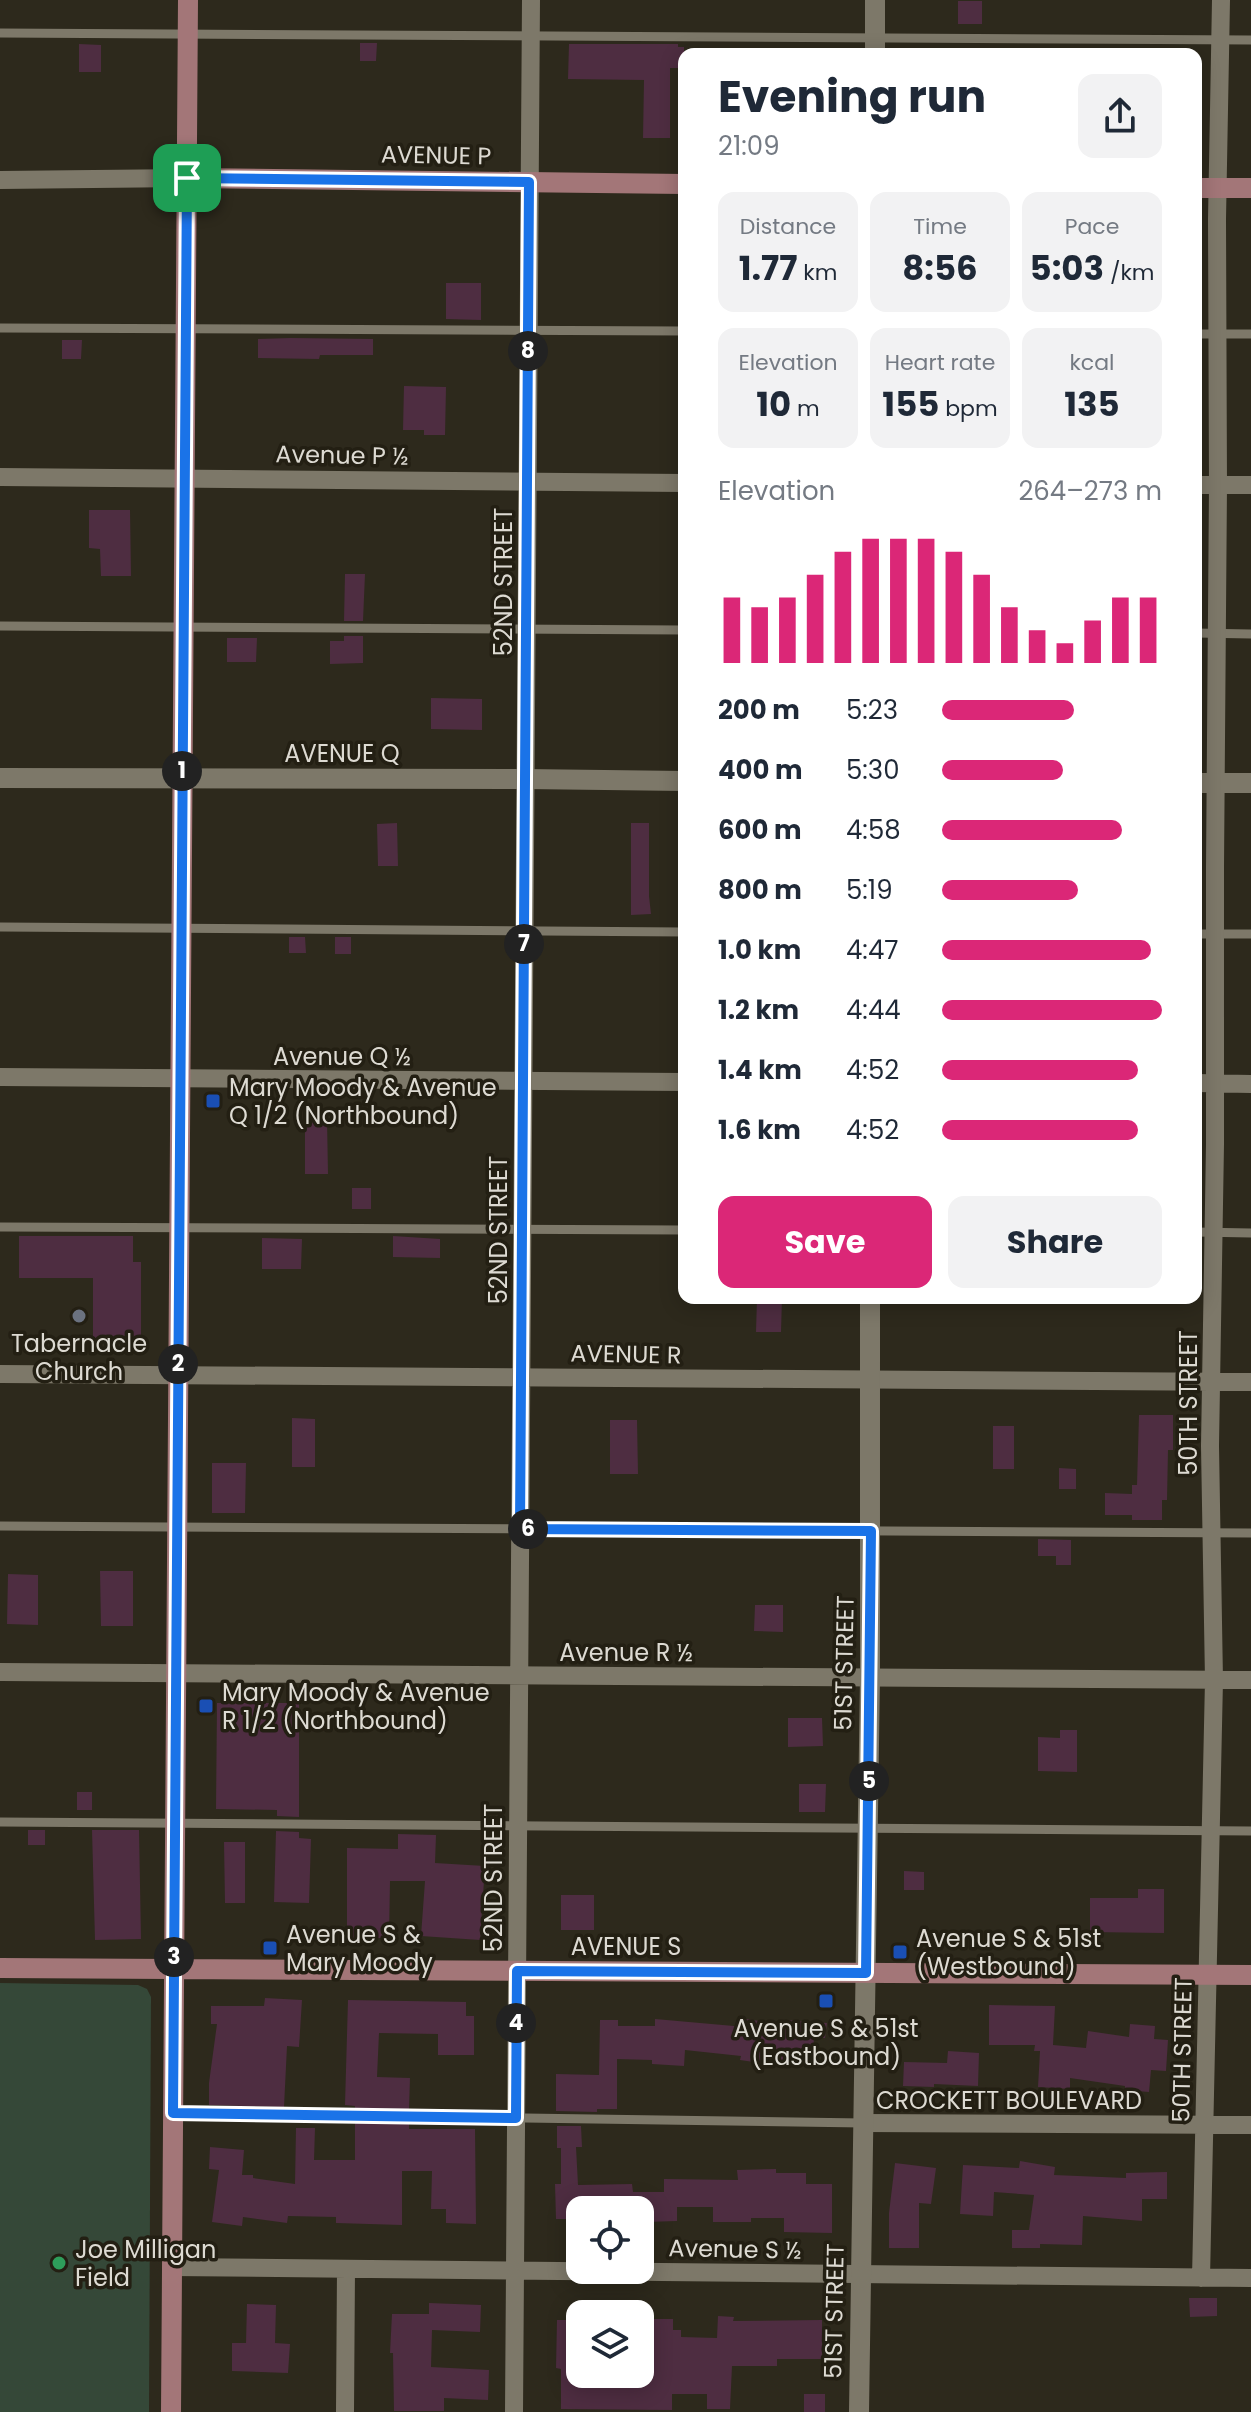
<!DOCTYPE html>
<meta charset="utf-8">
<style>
body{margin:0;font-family:Poppins,sans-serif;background:#f2f2f3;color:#1f2937;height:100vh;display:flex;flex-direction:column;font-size:30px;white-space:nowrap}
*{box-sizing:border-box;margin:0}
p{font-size:26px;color:#747a83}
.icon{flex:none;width:44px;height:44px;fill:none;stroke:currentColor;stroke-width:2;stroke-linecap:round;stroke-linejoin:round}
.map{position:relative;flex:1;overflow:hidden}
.drawer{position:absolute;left:678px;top:48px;width:524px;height:1256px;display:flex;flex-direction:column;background:#fff;border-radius:16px;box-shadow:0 4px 20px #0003}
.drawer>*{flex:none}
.tools{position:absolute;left:566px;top:2196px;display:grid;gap:16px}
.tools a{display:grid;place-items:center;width:88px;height:88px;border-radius:16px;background:#fff;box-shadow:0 4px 20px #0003;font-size:40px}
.pin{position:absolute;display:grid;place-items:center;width:68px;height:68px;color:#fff;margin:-34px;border-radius:16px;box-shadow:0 4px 12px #0006}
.km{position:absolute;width:40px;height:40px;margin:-20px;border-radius:50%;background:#222;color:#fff;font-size:22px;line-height:40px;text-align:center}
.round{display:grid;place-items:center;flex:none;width:84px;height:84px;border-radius:16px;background:#f2f2f3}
.headline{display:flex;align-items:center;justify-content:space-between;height:136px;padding:0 40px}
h1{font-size:44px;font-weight:700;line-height:60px}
.stats{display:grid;grid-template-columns:repeat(3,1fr);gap:12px;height:136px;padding:8px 40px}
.stats div{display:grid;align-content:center;border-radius:16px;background:#f2f2f3;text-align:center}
.stats b{font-size:34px;font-weight:700}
.stats small{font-size:22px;font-weight:400}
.stats p{font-size:22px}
.chart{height:224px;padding:16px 40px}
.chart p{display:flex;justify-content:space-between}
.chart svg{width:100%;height:144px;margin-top:8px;stroke:#db2777;stroke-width:6}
.action{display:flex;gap:16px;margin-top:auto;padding:16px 40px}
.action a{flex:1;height:92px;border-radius:16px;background:#db2777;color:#fff;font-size:32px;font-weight:700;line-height:92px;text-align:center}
.action a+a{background:#f2f2f3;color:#1f2937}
ul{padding:0 40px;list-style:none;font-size:26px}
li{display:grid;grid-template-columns:128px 96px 1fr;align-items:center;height:60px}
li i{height:20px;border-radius:10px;background:#db2777}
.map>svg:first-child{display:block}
</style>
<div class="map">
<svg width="1251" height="2412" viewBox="0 0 1251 2412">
<rect width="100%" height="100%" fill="#2d291c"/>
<path fill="#354838" d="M0 1983 138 1985 147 1989 151 1997 149 2412H0Z"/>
<path fill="#4e2d41" d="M958 1H982V24H958Z
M360 43H377L376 61H360Z
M79 44 101 45V72H79Z
M569 44H678V47H684V68H670V138H643L644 80 568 79Z
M446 283H481V320L446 319Z
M291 338 373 339V355H320L319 359 258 358V339Z
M62 340H82L81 359H62Z
M404 386 446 387 445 435H424V430H403Z
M89 510H130L131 576H101L100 549 89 548Z
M345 574H365L363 621H344Z
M344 636H363V663L330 664V641H344Z
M227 638H257L256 662H227Z
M431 698 482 699V730L431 729Z
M397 823 398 866H378L377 824Z
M631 823H649V896L651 914 631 915Z
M289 937H305L306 953H289Z
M335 937H351V954H335Z
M305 1119H327L328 1174H305Z
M352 1188H371V1209H352Z
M19 1236H133V1262H141V1339L93 1338V1278H19Z
M393 1236 440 1239V1258L393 1257Z
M262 1238 302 1239 301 1269H262Z
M757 1298H782L781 1332H756Z
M1139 1415H1173V1450H1168L1167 1500H1162V1520H1132V1515H1105V1493L1132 1494V1485H1137Z
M292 1418 315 1419V1467H292Z
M610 1420H637L638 1474H610Z
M993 1426H1014V1469H993Z
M212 1463H246L245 1513H212Z
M1059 1468 1076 1469V1489H1059Z
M1038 1539 1071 1540V1565H1056V1556H1038Z
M100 1571H133V1626H101Z
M8 1574 38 1575V1625L7 1624Z
M755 1605H783V1632L754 1631Z
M217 1703H299V1817L277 1816V1810L216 1809Z
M788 1718H822L823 1746 788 1747Z
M1060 1730H1077V1772L1038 1771V1737L1060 1738Z
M799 1784H826L825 1812H799Z
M77 1792H92V1810H77Z
M28 1830H45V1845H28Z
M92 1830H139L141 1939 95 1940Z
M276 1831 299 1832V1838L311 1839 309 1903 274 1902Z
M398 1834 436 1835 435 1863 485 1866 480 1940 421 1936 425 1881H390L389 1938H347V1848L398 1849Z
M224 1842H245V1903H225Z
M904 1871 924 1872V1890H904Z
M1138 1889H1164V1933L1090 1932V1898H1138Z
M561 1895H594V1930H561Z
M265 1998 302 2000 299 2047 287 2046 284 2107 209 2105V2083L217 2024H211V2006H264Z
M348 2000 466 2002V2016H474V2055H438V2034L379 2033 377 2077 410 2078 409 2109 355 2108V2106L345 2105Z
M989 2005 1055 2006 1053 2045 1086 2048 1088 2031 1129 2037 1130 2024 1155 2026 1154 2039 1168 2040 1166 2071 1151 2070 1149 2092 1125 2090V2086L1070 2078V2089L1038 2087 1040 2051H1034L1035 2045H989Z
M655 2019 745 2027 746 2019 785 2025V2020L827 2023 825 2038H814L812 2066 768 2064 740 2060 741 2056 685 2050 684 2066 652 2064V2060L617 2059V2109H597V2112L556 2111V2074L599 2075 600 2020H618V2026H655Z
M948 2051 979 2053 978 2086 934 2084V2087L903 2086 904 2062 947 2063Z
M355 2123 409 2124V2129H475L476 2224 446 2223V2209H431L432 2171H402V2225L336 2223V2217L288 2216 287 2223 243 2217 242 2226 212 2222 219 2170 209 2169 210 2147 244 2150 242 2175H253V2178L295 2184 296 2128H315L314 2160H355Z
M557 2126H581L582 2147H576L578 2185 632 2184 633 2192H664V2179L738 2180 737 2170 776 2169V2173H806V2184H832V2233L784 2232V2218H751V2222H713V2207H677V2221L646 2222V2210H580V2219H556L555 2184H561V2148H557Z
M1020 2161 1055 2167 1054 2175 1126 2178V2173L1167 2172V2199H1142V2221L1083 2216 1082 2245 1040 2244V2248H1012V2230H1029L1034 2195 994 2192 993 2216 960 2214 963 2165 1019 2168Z
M895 2163 936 2168 931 2204 919 2203V2248H889V2213Z
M1189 2298H1217V2316L1190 2317Z
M429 2303 481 2305 480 2332 432 2330 431 2367 489 2370 488 2400 444 2398V2411H394L393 2353H390L392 2314H429Z
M247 2304 276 2305 275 2343 290 2344 288 2373 232 2371V2343H246Z
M718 2316 734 2317 733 2321 822 2320V2359H777V2366H732L730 2409H707V2394H672V2410L561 2409V2369L556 2368 557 2320H578L580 2323V2374H640V2319H673V2330H681V2337L717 2338Z
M804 2394H825V2412H804Z"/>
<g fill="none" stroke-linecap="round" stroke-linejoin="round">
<path stroke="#7d7869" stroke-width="9" d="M0 33 1251 40
M0 328 684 331
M1196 334H1251
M0 626 684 630
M1196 633 1251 634
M0 927 684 932
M1196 934H1251
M0 1227 684 1230
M1196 1232 1251 1233
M0 1526 1251 1533
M0 1822 1251 1831
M173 2113 863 2123"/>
<path stroke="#7d7869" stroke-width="18" d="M0 180 187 178
M0 477 684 483
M1196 485H1251
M0 1077 684 1082
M1196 1083 1251 1084
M0 1374 1251 1382
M0 1672 1251 1680
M863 2123 1251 2125
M171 2267 1251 2278
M1201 2278 1214 1680 1210 1446 1215 1144V867L1218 485 1217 219 1221 0
M345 2412 346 2269
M514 2412 531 0"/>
<path stroke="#7d7869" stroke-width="20" d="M875 54V0
M0 778 525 779 684 781
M1196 783H1251
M859 2412 870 1678V1298"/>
<path stroke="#a37678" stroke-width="20" d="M187 178 684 184
M1196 188H1251
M0 1968 1251 1975
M171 2412 188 0"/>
</g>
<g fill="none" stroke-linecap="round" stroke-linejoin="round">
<g stroke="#fff" stroke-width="16">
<path id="route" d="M187 178 529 182 520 1529 871 1531 866 1973 517 1971 516 2118 173 2113Z"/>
</g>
<use href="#route" stroke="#1a73e8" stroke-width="10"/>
</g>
<g fill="#1a4fb4" stroke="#231f13" stroke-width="3">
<rect x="205" y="1093" width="16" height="16" rx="4"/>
<rect x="198" y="1698" width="16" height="16" rx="4"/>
<rect x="262" y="1940" width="16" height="16" rx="4"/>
<rect x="892" y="1944" width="16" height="16" rx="4"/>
<rect x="818" y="1993" width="16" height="16" rx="4"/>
</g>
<circle fill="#6b7280" stroke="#231f13" stroke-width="3" cx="79" cy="1316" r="8"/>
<circle fill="#2e9e5b" stroke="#231f13" stroke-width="3" cx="59" cy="2263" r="8"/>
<g text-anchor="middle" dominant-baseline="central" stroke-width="7" stroke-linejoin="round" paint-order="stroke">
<g font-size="24" fill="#dddad2" stroke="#231f13">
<text transform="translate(436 155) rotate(1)">AVENUE P</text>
<text transform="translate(342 455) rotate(1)">Avenue P ½</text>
<text transform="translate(503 582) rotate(-90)">52ND STREET</text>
<text x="342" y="753">AVENUE Q</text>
<text x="342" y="1056">Avenue Q ½</text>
<text transform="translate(498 1230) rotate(-90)">52ND STREET</text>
<text transform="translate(626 1354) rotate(1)">AVENUE R</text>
<text transform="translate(1188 1403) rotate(-90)">50TH STREET</text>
<text x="626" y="1652">Avenue R ½</text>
<text transform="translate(844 1663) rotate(-89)">51ST STREET</text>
<text transform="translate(493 1878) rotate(-90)">52ND STREET</text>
<text x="626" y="1946">AVENUE S</text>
<text transform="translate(1182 2050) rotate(-89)">50TH STREET</text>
<text x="1009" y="2100">CROCKETT BOULEVARD</text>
<text transform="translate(735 2249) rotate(1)">Avenue S ½</text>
<text transform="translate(834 2311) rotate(-89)">51ST STREET</text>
</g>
<g font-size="24" fill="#dddad2" stroke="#231f13" text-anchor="start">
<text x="229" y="1087">Mary Moody &amp; Avenue<tspan x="229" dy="28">Q 1/2 (Northbound)</tspan></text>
<text x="79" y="1343" text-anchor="middle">Tabernacle<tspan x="79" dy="28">Church</tspan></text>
<text x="222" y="1692">Mary Moody &amp; Avenue<tspan x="222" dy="28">R 1/2 (Northbound)</tspan></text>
<text x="286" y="1934">Avenue S &amp;<tspan x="286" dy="28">Mary Moody</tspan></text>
<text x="916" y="1938">Avenue S &amp; 51st<tspan x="916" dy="28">(Westbound)</tspan></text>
<text x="826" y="2028" text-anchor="middle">Avenue S &amp; 51st<tspan x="826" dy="28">(Eastbound)</tspan></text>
<text x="75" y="2249">Joe Milligan<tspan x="75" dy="28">Field</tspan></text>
</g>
</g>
</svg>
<div class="tools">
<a><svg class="icon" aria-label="locate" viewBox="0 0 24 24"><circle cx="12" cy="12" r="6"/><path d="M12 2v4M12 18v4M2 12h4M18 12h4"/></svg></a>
<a><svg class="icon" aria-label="layers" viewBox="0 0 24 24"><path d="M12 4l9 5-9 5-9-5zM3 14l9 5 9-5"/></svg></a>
</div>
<div class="pin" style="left:187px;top:178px;background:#1e9e55"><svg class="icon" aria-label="arrive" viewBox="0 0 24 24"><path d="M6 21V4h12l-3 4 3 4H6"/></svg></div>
<b class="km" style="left:182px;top:771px">1</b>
<b class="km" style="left:178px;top:1364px">2</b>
<b class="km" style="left:174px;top:1957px">3</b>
<b class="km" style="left:516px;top:2023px">4</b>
<b class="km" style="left:869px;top:1781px">5</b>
<b class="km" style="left:528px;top:1529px">6</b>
<b class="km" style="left:524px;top:944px">7</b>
<b class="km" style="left:528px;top:351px">8</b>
<section class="drawer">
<div class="headline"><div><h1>Evening run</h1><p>21:09</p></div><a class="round"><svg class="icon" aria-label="share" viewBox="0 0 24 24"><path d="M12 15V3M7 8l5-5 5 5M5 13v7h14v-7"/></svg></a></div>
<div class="stats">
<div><p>Distance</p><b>1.77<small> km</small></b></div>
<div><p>Time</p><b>8:56</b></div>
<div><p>Pace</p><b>5:03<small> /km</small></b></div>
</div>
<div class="stats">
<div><p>Elevation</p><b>10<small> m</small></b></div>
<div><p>Heart rate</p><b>155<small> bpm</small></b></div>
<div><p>kcal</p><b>135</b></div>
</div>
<div class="chart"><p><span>Elevation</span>264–273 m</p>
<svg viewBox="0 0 160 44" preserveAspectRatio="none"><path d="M5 44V24M15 44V27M25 44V24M35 44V17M45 44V10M55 44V6M65 44V6M75 44V6M85 44V10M95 44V17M105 44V27M115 44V34M125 44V38M135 44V31M145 44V24M155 44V24"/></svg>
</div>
<ul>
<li><b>200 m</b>5:23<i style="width:60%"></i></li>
<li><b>400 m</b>5:30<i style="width:55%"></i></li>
<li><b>600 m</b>4:58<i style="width:82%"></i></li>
<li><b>800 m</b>5:19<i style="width:62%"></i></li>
<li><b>1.0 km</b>4:47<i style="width:95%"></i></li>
<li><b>1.2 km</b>4:44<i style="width:100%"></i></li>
<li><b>1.4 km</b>4:52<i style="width:89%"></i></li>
<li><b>1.6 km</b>4:52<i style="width:89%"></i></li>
</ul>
<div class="action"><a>Save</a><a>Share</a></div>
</section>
</div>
